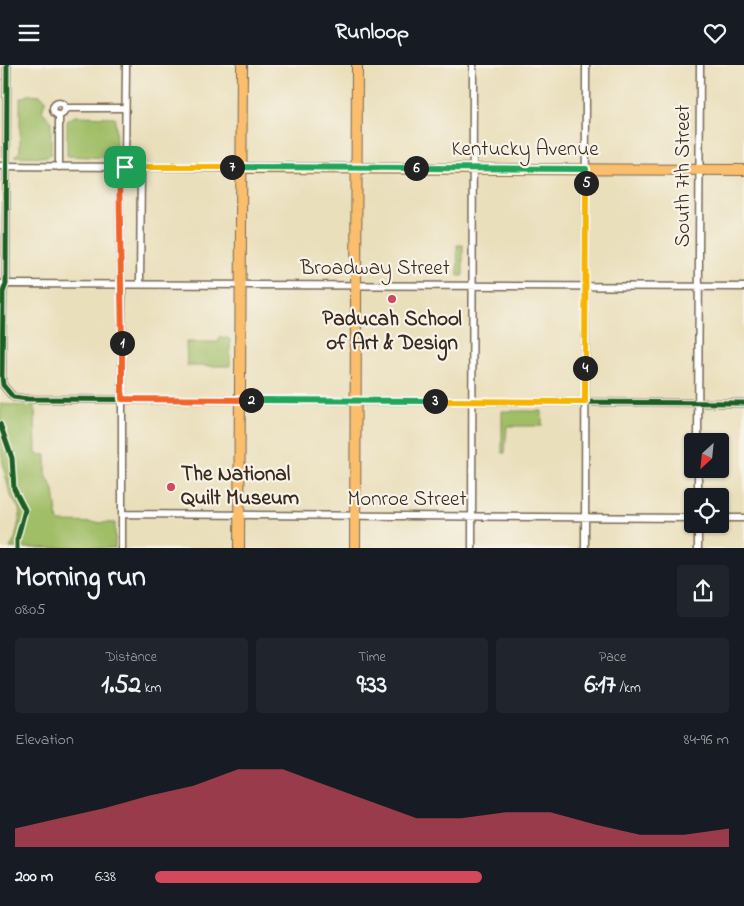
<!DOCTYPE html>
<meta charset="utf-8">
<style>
body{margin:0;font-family:"Indie Flower",sans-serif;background:#20242c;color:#f1f3f6;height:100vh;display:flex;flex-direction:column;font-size:19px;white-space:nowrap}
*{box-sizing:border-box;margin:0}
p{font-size:16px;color:#9ea1a6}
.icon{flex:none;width:28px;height:28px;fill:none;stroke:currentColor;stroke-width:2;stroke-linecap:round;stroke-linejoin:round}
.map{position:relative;height:483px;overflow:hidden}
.details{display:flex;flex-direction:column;background:#171b24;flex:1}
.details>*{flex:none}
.needle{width:32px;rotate:207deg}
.tools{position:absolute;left:684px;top:368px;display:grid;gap:10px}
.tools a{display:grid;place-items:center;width:45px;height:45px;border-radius:5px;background:#171b24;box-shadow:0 1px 4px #0004;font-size:25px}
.pin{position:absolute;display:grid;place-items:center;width:42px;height:42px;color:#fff;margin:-21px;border-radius:10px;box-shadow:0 2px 8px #0006}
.km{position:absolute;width:25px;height:25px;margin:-12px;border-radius:50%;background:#222;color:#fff;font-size:14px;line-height:25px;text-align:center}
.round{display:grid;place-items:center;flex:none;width:52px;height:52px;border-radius:5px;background:#20242c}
.head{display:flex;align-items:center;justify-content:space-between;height:85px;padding:0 15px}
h1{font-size:28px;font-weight:700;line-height:38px}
.metrics{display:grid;grid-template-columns:repeat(3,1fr);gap:8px;height:85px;padding:5px 15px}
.metrics div{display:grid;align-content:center;border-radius:5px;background:#20242c;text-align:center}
.metrics b{font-size:25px;font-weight:700}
.metrics small{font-size:14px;font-weight:400}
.metrics p{font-size:14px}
.chart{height:140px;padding:10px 15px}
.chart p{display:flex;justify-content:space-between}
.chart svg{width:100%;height:90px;margin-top:5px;fill:#d1495b;opacity:.7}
ul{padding:0 15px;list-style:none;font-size:16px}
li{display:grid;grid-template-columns:80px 60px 1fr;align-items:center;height:38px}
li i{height:12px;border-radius:6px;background:#d1495b}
header{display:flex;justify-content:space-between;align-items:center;height:65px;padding:0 15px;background:#171b24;font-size:22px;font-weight:700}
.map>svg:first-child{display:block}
</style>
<header><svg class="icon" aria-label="menu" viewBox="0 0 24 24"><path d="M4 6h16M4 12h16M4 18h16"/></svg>Runloop<svg class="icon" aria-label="heart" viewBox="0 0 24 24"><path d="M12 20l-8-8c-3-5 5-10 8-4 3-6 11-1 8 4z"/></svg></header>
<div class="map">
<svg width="744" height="484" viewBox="0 0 744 484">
<rect width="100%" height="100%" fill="#f7f3e8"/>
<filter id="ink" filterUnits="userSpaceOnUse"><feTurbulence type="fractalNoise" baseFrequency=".02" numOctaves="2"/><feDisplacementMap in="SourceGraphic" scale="10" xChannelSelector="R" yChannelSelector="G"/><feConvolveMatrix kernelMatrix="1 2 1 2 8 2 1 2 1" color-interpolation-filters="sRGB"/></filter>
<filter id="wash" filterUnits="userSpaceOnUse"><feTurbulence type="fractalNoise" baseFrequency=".0096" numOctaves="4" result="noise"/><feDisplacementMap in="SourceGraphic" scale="20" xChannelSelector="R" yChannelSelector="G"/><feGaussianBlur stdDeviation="1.12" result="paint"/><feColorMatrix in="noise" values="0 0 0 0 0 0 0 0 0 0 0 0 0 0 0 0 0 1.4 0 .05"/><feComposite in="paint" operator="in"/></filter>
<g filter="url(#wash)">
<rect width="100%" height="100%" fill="#eadfbb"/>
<path fill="#a0be66" stroke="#6e7442" d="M30 29 40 30 46 34 42 46 51 56V89L48 92 15 91 20 86V33Z
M75 51 115 52 116 87H110V93L67 91V56Z
M457 180H463V211H458Z
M219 272 225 274 227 272 230 275V301H187L186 277H219Z
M0 339 35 342 36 389 46 390V410L54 425 58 457 115 458V483H10L15 474 20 451 19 444 10 429 4 404 0 378Z
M502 346H542V361H507L505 388H502Z"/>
</g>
<g filter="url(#ink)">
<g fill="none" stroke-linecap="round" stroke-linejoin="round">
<g stroke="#786955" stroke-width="9">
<path id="street" d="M7 0 6 219 3 227 2 311 3 320 13 332 28 334 744 338
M53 44a6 6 0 1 1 12 0a6 6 0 1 1-12 0Z
M65 43H125
M0 101 241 103
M59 102V50
M119 102 121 219
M125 102 126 0
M0 219 744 222
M140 219 141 102
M698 376 700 0
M698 431V404
M122 449 692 453
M720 453H744
M122 484V219
M472 484 473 0
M585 484 586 0
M698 484V459"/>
</g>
<g stroke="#786955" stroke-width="12">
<path id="primary" d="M241 103 744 105
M239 484 242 0
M355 484 357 0"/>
</g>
<use href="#street" stroke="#fff" stroke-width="6"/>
<use href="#primary" stroke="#fabe6d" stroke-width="10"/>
<g stroke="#f7f3e8" stroke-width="8">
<path id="cycleway" d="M7 0 6 219 3 227 2 311 3 320 13 332 28 334 744 338
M0 359 12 393 14 424 25 445 17 475V484"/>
</g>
<use href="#cycleway" stroke="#1b5e20" stroke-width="5"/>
</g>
</g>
<g fill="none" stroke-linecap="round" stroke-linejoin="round" filter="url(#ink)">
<g stroke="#fff" stroke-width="10">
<path id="split-1" d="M122 278 119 102H125"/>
</g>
<g stroke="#fff" stroke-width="10">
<path id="split-2" d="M122 278V334L251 335"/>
</g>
<g stroke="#fff" stroke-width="10">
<path id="split-3" d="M251 335 435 336"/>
</g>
<g stroke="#fff" stroke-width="10">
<path id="split-4" d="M435 336 585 337V303"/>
</g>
<g stroke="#fff" stroke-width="10">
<path id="split-5" d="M585 303 586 118"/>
</g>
<g stroke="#fff" stroke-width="10">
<path id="split-6" d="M416 103 586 104V118"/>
</g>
<g stroke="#fff" stroke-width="10">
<path id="split-7" d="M232 102 416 103"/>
</g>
<g stroke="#fff" stroke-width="10">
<path id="split-8" d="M125 102H232"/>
</g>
<use href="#split-1" stroke="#f0652b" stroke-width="6"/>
<use href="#split-2" stroke="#f0652b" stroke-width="6"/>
<use href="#split-3" stroke="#22a559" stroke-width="6"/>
<use href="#split-4" stroke="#f5b400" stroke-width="6"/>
<use href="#split-5" stroke="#f5b400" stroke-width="6"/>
<use href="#split-6" stroke="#22a559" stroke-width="6"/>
<use href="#split-7" stroke="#22a559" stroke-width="6"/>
<use href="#split-8" stroke="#f5b400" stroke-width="6"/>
</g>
<g fill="#d1495b" stroke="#f7f3e8" stroke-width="2">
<circle cx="392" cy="234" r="5"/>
<circle cx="171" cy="422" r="5"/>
</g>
<g text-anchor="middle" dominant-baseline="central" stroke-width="4.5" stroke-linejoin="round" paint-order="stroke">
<g font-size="21" fill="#3b2a1e" stroke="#f7f3e8">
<text x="525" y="85">Kentucky Avenue</text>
<text transform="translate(684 111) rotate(-90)">South 7th Street</text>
<text x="375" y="204">Broadway Street</text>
<text x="407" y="435">Monroe Street</text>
</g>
<g font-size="21" font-weight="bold" fill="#3b2a1e" stroke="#f7f3e8">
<text x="392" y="255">Paducah School<tspan x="392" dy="24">of Art &amp; Design</tspan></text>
<text x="181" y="410" text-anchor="start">The National<tspan x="181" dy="24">Quilt Museum</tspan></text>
</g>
</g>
</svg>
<div class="tools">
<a><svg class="needle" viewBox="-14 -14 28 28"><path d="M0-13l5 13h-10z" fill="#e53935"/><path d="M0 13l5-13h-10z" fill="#9ea1a6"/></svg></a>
<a><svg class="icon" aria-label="locate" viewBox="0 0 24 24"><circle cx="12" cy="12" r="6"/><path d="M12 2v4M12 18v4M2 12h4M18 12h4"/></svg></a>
</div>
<div class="pin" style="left:125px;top:102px;background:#1e9e55"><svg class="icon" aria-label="arrive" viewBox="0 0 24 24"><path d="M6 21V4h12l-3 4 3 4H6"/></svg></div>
<b class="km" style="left:122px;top:278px">1</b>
<b class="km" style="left:251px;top:335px">2</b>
<b class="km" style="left:435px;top:336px">3</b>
<b class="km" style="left:585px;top:303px">4</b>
<b class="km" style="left:586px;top:118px">5</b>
<b class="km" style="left:416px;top:103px">6</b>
<b class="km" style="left:232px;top:102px">7</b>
</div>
<section class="details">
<div class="head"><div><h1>Morning run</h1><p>08:05</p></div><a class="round"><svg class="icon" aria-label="share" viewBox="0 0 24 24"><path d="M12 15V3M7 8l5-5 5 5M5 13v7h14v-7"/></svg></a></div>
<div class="metrics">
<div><p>Distance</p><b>1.52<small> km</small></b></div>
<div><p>Time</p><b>9:33</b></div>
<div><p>Pace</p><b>6:17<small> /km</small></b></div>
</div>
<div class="chart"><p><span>Elevation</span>84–96 m</p>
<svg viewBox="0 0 160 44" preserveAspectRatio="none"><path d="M0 44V35L10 30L20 25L30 19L40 14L50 6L60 6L70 14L80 22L90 30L100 30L110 27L120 27L130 33L140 38L150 38L160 35V44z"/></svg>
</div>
<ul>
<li><b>200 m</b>6:38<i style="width:57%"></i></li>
</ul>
</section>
